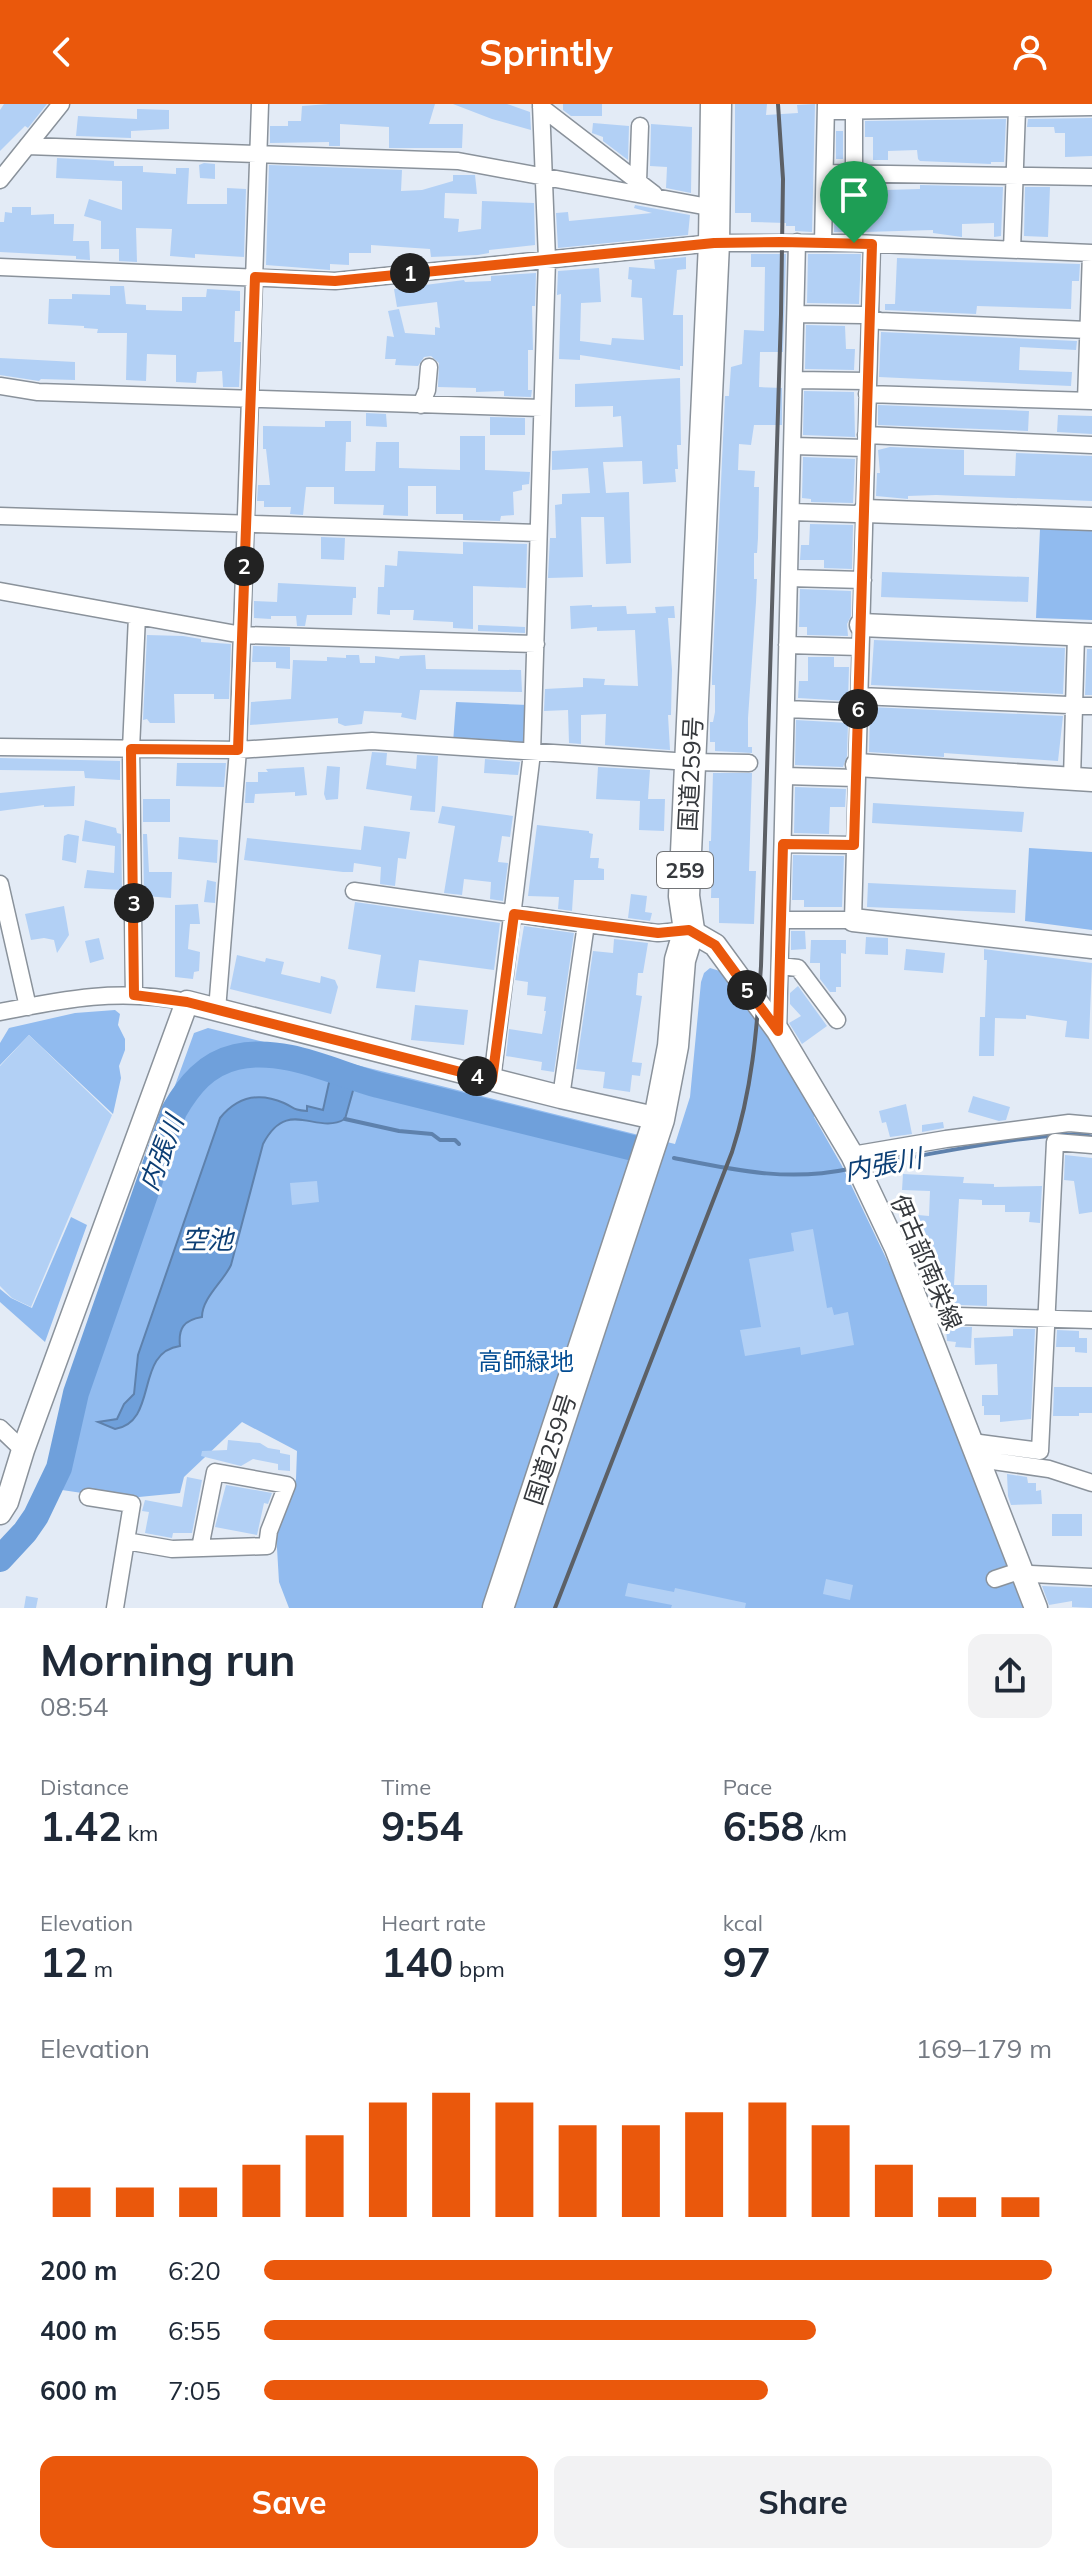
<!DOCTYPE html>
<meta charset="utf-8">
<style>
body{margin:0;font-family:Mulish,"Noto Sans JP",sans-serif;background:#f2f2f3;color:#1f2937;height:100vh;display:flex;flex-direction:column;font-size:30px;white-space:nowrap}
*{box-sizing:border-box;margin:0}
p{font-size:26px;color:#747a83}
.icon{flex:none;width:44px;height:44px;fill:none;stroke:currentColor;stroke-width:2;stroke-linecap:round;stroke-linejoin:round}
.map{position:relative;height:1504px;overflow:hidden}
.details{display:flex;flex-direction:column;background:#fff;flex:1}
.details>*{flex:none}
.pin{position:absolute;display:grid;place-items:center;width:68px;height:68px;color:#fff;margin:-82px -34px;border-radius:50% 50% 50% 0;rotate:-45deg;box-shadow:0 0 8px #0007}
.pin .icon{rotate:45deg}
.km{position:absolute;width:40px;height:40px;margin:-20px;border-radius:50%;background:#222;color:#fff;font-size:22px;line-height:40px;text-align:center}
.round{display:grid;place-items:center;flex:none;width:84px;height:84px;border-radius:16px;background:#f2f2f3}
.headline{display:flex;align-items:center;justify-content:space-between;height:136px;padding:0 40px}
h1{font-size:44px;font-weight:700;line-height:60px}
.metrics{display:grid;grid-template-columns:repeat(3,1fr);gap:12px;height:136px;padding:8px 40px}
.metrics div{display:grid;align-content:center}
.metrics b{font-size:40px;font-weight:700}
.metrics small{font-size:22px;font-weight:400}
.metrics p{font-size:22px}
.chart{height:224px;padding:16px 40px}
.chart p{display:flex;justify-content:space-between}
.chart svg{width:100%;height:144px;margin-top:8px;stroke:#ea580c;stroke-width:6}
.cta{display:flex;gap:16px;margin-top:auto;padding:16px 40px}
.cta a{flex:1;height:92px;border-radius:16px;background:#ea580c;color:#fff;font-size:32px;font-weight:700;line-height:92px;text-align:center}
.cta a+a{background:#f2f2f3;color:#1f2937}
ul{padding:0 40px;list-style:none;font-size:26px}
li{display:grid;grid-template-columns:128px 96px 1fr;align-items:center;height:60px}
li i{height:20px;border-radius:10px;background:#ea580c}
header{display:flex;justify-content:space-between;align-items:center;height:104px;padding:0 40px;background:#ea580c;color:#fff;font-size:36px;font-weight:700}
.map>svg:first-child{display:block}
</style>
<header><svg class="icon" aria-label="back" viewBox="0 0 24 24"><path d="M15 5l-7 7 7 7"/></svg>Sprintly<svg class="icon" aria-label="person" viewBox="0 0 24 24"><circle cx="12" cy="8" r="4"/><path d="M4 21q1-7 8-7t8 7"/></svg></header>
<div class="map">
<svg width="1092" height="1504" viewBox="0 0 1092 1504">
<rect width="100%" height="100%" fill="#e3ebf6"/>
<path fill="#91bbef" d="M1040 425 1092 427V516L1036 514Z
M456 598 528 601 526 644 453 639Z
M1029 744 1092 748V826L1025 817Z
M710 864 723 868 759 917 816 1011 814 1013 842 1062 896 1175 1023 1504H289L279 1478 276 1427 296 1375 297 1347 242 1318 184 1373 180 1389 139 1393 136 1397 62 1386 84 1284 68 1277 194 929 208 924 675 1040 690 993 701 878 704 869Z
M115 906 120 910 118 921 125 935V946L119 962 121 974 113 1010 29 931 0 961V939L9 924 75 909Z
M71 1113 87 1121 45 1238 0 1198V1185L11 1194 32 1204Z"/>
<path fill="#6fa0db" stroke="#5e81ac" stroke-width="2" d="M330 974 354 983 345 1015C316 1032 288 992 263 1040L231 1161C223 1178 202 1194 202 1213 184 1216 178 1224 180 1242 134 1248 159 1318 115 1325L98 1318 117 1315 124 1300 134 1290 138 1251 220 1014C237 993 259 988 284 999 295 1004 293 1006 307 1007V1002L323 1006Z"/>
<g fill="none" stroke-linecap="round" stroke-linejoin="round">
<path stroke="#5e81ac" stroke-width="4" d="M345 1015 399 1027 432 1030 440 1036H455L459 1040
M674 1054C735 1066 787 1078 849 1065
M866 1062C902 1055 1067 1022 1092 1033"/>
<path stroke="#6fa0db" stroke-width="26" d="M0 1455 25 1428 36 1412 59 1364 76 1289 174 1007C189 981 206 960 236 953 284 942 334 969 378 981 463 1002 548 1023 633 1044"/>
</g>
<path fill="#b2d0f5" d="M4 0H47L28 24 25 22 0 47V6Z
M329 0H435L429 20H463L462 44H389V23L340 20V42H329V38L270 39V22H288V17H301L302 2Z
M453 0H507L530 8 531 26 492 15Z
M563 0H602V12H571L563 6Z
M735 0H767L766 11 798 9 797 1 815 0 812 128 795 127V122H786V119L751 118V109H735Z
M137 5 169 6V25L131 27V34L76 32 78 12 137 15Z
M1092 14V52L1065 53V29H1055L1054 23H1027L1028 15Z
M1006 15 1004 58H991V60L920 57 918 55 917 46 888 47V56H873V33H865V17Z
M593 19 629 22 628 56 603 37V33L592 29Z
M651 20 692 23 691 89 666 84 667 63 650 62Z
M836 27H843V55H836Z
M57 54 114 57V62H143V68L176 70V64H189L187 100H227V84L246 85 244 153 195 150V154L170 152 172 125 136 124 137 158 119 157V145H101V117L84 112 89 95 122 106V77L56 74Z
M204 59 215 60V75L200 74 199 61Z
M269 61 402 66 401 87 422 86 453 77V71H475L477 90 445 89 444 114 459 115 458 128 481 125 482 97 534 99 535 141 489 146V149L478 151 431 153 430 145 371 141V149H349V161L330 160V166L266 161Z
M865 81H884L885 86 920 85V81L1003 83 1001 132 994 133V119L962 120V133L933 129V126L865 128Z
M1025 83H1050L1048 133 1024 132Z
M835 92 843 93V128H834Z
M635 101 690 111 688 131 558 144 556 109 568 108 569 117 652 109 634 104Z
M12 103H31V111L54 110V120H74L73 137H89L90 156 76 155V152L0 148V118H4L5 108 12 109Z
M751 150H786L783 248H760L759 283 782 284V321H754L751 341 739 340 738 366 755 367 754 383H759L758 434 757 449H754V475H757L756 498 748 614V643H752V649L715 647V638H710V618H713L715 608V581H712V573L725 292H729L731 263 742 260 744 226 764 227 765 163H751Z
M808 150H861L859 200 807 199Z
M686 153V165L677 166 673 211H683V262H680V266L580 251V256L559 255 561 190 557 191 558 167 599 164 601 198 581 199 580 237 611 241 612 234 644 236 642 194 631 193 632 176 628 175 629 163 655 165 654 156Z
M897 154 1080 160 1079 177H1072L1071 205 977 202 976 210 885 206V200H895Z
M536 169 535 202H532L533 246H528V286H532L531 293 504 292V287L476 288V284L438 283 439 259 431 252 424 253 418 262 395 261 396 255H385L387 232 394 233 388 207 399 205 405 229 435 231V223L440 224 437 198 397 203 394 185 464 176 465 178 491 177V172Z
M110 182H124L126 200 146 201V206L182 207V193H206L207 185 240 187V207H235L234 238H241L239 283H223L222 267 197 268 196 279 176 278V251L147 250 146 277 126 276 127 229H97L98 225 84 224V222L48 220 49 195H72V190L110 191Z
M806 221 845 222 846 245H855L854 266 805 265Z
M881 228 1077 237 1076 246 1020 243 1019 266 1072 268 1071 282 879 273Z
M0 254 75 258V276L41 275 39 277 0 271Z
M680 274 681 341H677L678 365H675L676 378 643 380 642 357 603 358 606 389 629 388 631 459 606 460 604 413H581L583 473 548 474 550 434H556L555 401 562 400V390L590 389 588 364 552 366V347L623 343 621 312 613 313V302L575 303V280Z
M804 287 854 288 855 333 803 331Z
M878 301 1029 307 1028 327 878 321Z
M366 309 386 310 387 323 366 322Z
M1058 311 1092 312V330L1057 328Z
M490 313 525 314V331H490Z
M325 317H351V338H346L345 367H375L376 338H399V364L460 366V332H485V366L530 368 529 380 522 381V386L513 388 514 411 501 412 500 417 463 416V410H436V382H408V412L383 411 384 401 334 400V383H306L303 411 290 410 291 403H264V397H257L258 381H270L266 345H263V322L325 323Z
M890 343 964 346V371L1015 372 1016 349 1092 352V397L936 391 908 392V395L876 392 877 369H880L878 346Z
M803 353 855 355 853 399 811 398V395L802 394Z
M810 420 853 421 852 465 824 464V456H800L801 441H809Z
M321 433 345 434 344 456 321 455Z
M463 438 527 440 526 484 473 482V525L453 524V518L413 516 414 506H390V511L377 510 378 483H384L385 461 397 462 398 447 463 450Z
M882 468 1029 473 1028 498 881 493Z
M278 479 356 483V494H353L352 511H307L305 522H297L296 512H271V515L254 514V497L277 498Z
M800 485 851 487V512L847 520 848 532 807 531V523H799Z
M592 501V503L626 502 627 510 656 509 655 503 674 502 675 514H668L672 566 671 611H668L670 646 605 641 606 610 581 611V640L569 639 568 606 544 607 545 585 583 583V574L605 575 604 581 638 582 635 526 597 527V523L571 525 570 502Z
M478 521 525 523V529L478 527Z
M147 531 183 532 201 535V538L231 540 229 595H214V590H174L175 619H150L147 615 143 616Z
M874 536 1065 544 1063 590 871 581Z
M253 542 290 543V565L276 564V558H252Z
M1087 545H1092V591H1085Z
M346 551H359L360 559H375V552L399 555 400 552 425 551 426 565 521 566 522 588 420 586 416 616 401 613 402 609 364 607 362 620 345 622 338 619V614L250 621 251 598 291 595 293 556 327 557V553L346 554Z
M808 553H834V563H849L848 597 798 594 799 577H808Z
M870 603 1063 612 1058 657 944 649V653L869 648Z
M796 616 848 619 847 652 843 663 795 661Z
M372 648 387 649 386 661 416 665 417 651 438 652 435 708 410 706 412 692 366 685Z
M0 654 120 657V676L85 674 84 667 0 666Z
M485 655 520 658 518 671 484 669Z
M177 659H226L224 683 176 682Z
M327 662 340 663 338 695 326 696 324 690Z
M304 663 307 691 295 692V688L255 690 254 699H245L246 678H258V668H268L266 665Z
M598 663 650 666 648 695H665L664 727 639 726 640 697 596 695Z
M713 669H752L749 767H756L754 820 719 819V794H711L712 751H709V737H711Z
M75 682 74 702 44 703V701L0 707V689Z
M795 683 846 685 845 703H830L829 730 794 729Z
M143 695H170V718H143Z
M873 699 1024 708 1022 728 872 719Z
M442 702 513 712 510 733 502 732 498 758 508 759 503 797 490 795 491 778 464 775 462 791 444 789 455 722 438 719Z
M85 716 116 724 117 729 121 730 122 786 84 784 87 766 114 769 115 742 82 737Z
M537 721 589 727V729L593 730 590 754H599L598 764 604 765V776H574L572 807 558 805 559 793 528 792Z
M364 722 410 728 406 755 398 754 395 782 380 780 381 763 354 759 353 768H343L244 756 247 734 361 746Z
M68 730 79 732 76 759 62 756 64 732Z
M143 730H147L149 768H172L171 794 144 792Z
M179 733 218 736 217 759 178 755Z
M793 751 844 752 842 803H804V796H792Z
M207 776 216 778 215 799 204 798Z
M868 779 1016 786 1015 809 867 803Z
M631 790 647 792 645 808 652 809 650 817 628 814Z
M355 798 500 819 494 866 419 856 415 888 376 884 381 851 348 845Z
M198 800 200 820H190L188 845 200 848 199 867 194 868 193 875 175 873V801Z
M64 802 69 831 57 849 54 836 44 834 31 836 25 810Z
M524 822 574 829 554 968 541 966 542 958 506 952 509 925 542 930 546 907H544L546 893 527 891 528 878 515 876Z
M791 827H805L806 845 791 846Z
M866 833 888 834V851L865 850Z
M99 834 104 855 90 859 85 837Z
M614 835 648 839 643 869H638L636 891 642 892 632 958 642 959 640 972 632 971 630 988 603 984 605 968 576 965 593 847 613 849Z
M811 836H846V850L841 849V883H836V888H830L820 875V859H810Z
M906 845 945 849 943 869 904 866Z
M984 845 1092 859 1089 935 1065 933 1067 917 1026 911V915L995 914 994 952H979L980 913H985L987 856H984Z
M237 851 265 858 266 854 284 858 281 870 320 879 321 872 335 876 338 883 331 910 230 885Z
M798 882 827 922 802 940 789 919 801 912 790 900V889Z
M415 901 468 906 464 941 411 936Z
M29 931 112 1011 31 1203 12 1194 0 1182V962Z
M973 992 1010 1003 1006 1016 999 1017 968 1008Z
M906 1000 912 1030 890 1033 886 1018 882 1019 879 1007Z
M943 1018 944 1024 922 1028V1021Z
M1065 1051 1092 1054V1108L1079 1110 1074 1077 1064 1076Z
M903 1070 964 1073 963 1079 994 1080V1083L1042 1082 1040 1119 1029 1118 1030 1108H1005V1101H982V1096L959 1095 954 1181H987V1202L935 1200 936 1163H927L928 1134 918 1131 912 1119 918 1111 929 1112 930 1087 902 1086Z
M317 1077 319 1098 292 1101 290 1079Z
M813 1125 827 1204 832 1203 834 1211 848 1208 854 1241 801 1251 800 1243 745 1252 740 1226 761 1223 749 1155 794 1147 791 1129Z
M946 1223H972L971 1244 955 1243 956 1238 947 1237Z
M1013 1225H1035L1031 1315 1000 1318V1311H984V1302H982V1291H998L997 1260 975 1261 974 1234 1013 1232Z
M1057 1226 1079 1227V1234H1087V1249L1075 1248V1243H1056Z
M1054 1283H1092V1309H1079V1312H1053Z
M228 1336 260 1339 268 1344 280 1346V1349L290 1351V1367L278 1366V1360L253 1355 241 1362 201 1352 202 1347 227 1346Z
M1007 1370 1027 1373 1028 1379H1036V1387L1041 1386 1042 1400 1011 1401 1008 1392Z
M187 1373 202 1376 192 1429H173L172 1434 145 1429 149 1408 142 1407 145 1396 182 1403Z
M226 1381 272 1389 268 1400 264 1399 257 1431 215 1423Z
M1052 1410H1082V1432H1052Z
M826 1475 853 1481 850 1496 823 1490Z
M628 1479 674 1488 675 1484 746 1499 745 1504H671L672 1501 625 1492Z
M1042 1482 1092 1484V1504L1072 1503V1497L1049 1501Z
M26 1492 38 1494 36 1504H24Z"/>
<g fill="none" stroke-linecap="round" stroke-linejoin="round">
<g stroke="#8a929b" stroke-width="19">
<path id="street" d="M541 3 654 90
M826 7 1092 3
M27 42 458 57 714 104
M826 69 1092 73
M0 76 61 0
M638 78 640 22
M823 139 826 0
M854 139V7
M1012 146 1017 5
M0 163 335 177 714 139H854L1092 149
M796 210 862 211 880 217 1088 226
M795 276 867 277
M0 282 38 288 542 304
M867 290 1092 297
M1086 297 1091 149
M421 301 427 286 429 263
M866 331 1092 341
M793 342 866 344
M791 408 856 410 865 407
M0 412 538 429
M789 474 863 476
M0 487 242 531 536 540
M787 541 860 543
M859 592 1092 602
M787 605 858 608
M0 643 238 646 372 637 690 658 749 659
M785 672 856 674
M1072 675 1076 531
M783 740 854 741
M0 780 28 903
M354 787 586 820 658 829 689 826
M781 816H853L872 140
M780 862 798 864 837 916
M134 891 131 645 137 512
M217 906 238 646 260 0
M0 908C65 895 120 884 187 898
M778 927 797 138
M492 976 532 649 547 155 541 0
M561 993 586 820
M852 1051 946 1035 1069 1019 1092 1021
M922 1211 1092 1216
M0 1324 23 1346
M972 1338 1040 1347 1055 1038 1092 1041
M979 1355 1049 1365 1092 1379
M88 1393 132 1400 115 1504
M126 1437 172 1445 267 1442 269 1427 287 1381 215 1368 200 1444
M995 1475 1013 1469 1092 1473"/>
</g>
<g stroke="#8a929b" stroke-width="25">
<path id="secondary" d="M865 407 1092 415
M861 521 1092 531
M857 661 1092 676
M853 816 1092 843
M689 826 715 841 778 927 852 1051 896 1144 1036 1504
M0 1409 7 1398 23 1346 187 898 561 993 659 1015"/>
</g>
<g stroke="#8a929b" stroke-width="33">
<path id="highway" d="M498 1504 659 1015 673 942 680 856 689 826 684 792 714 139 716 0"/>
</g>
<use href="#street" stroke="#fff" stroke-width="16"/>
<use href="#secondary" stroke="#fff" stroke-width="22"/>
<use href="#highway" stroke="#fff" stroke-width="30"/>
<path stroke="#5c6066" stroke-width="4" d="M555 1504 732 1048C752 987 757 926 761 862L781 210 783 75 778 0"/>
</g>
<g fill="none" stroke-linecap="round" stroke-linejoin="round">
<g stroke="#fff" stroke-width="16">
<path id="route" d="M781 138 872 140 854 741 783 740 778 927 715 841 689 826 658 829 514 810 492 976 187 898 134 891 131 645 238 646 255 173 335 177 714 139Z"/>
</g>
<use href="#route" stroke="#ea580c" stroke-width="10"/>
</g>
<g text-anchor="middle" dominant-baseline="central" stroke-width="6" stroke-linejoin="round" paint-order="stroke">
<rect fill="#fff" stroke="#727477" stroke-width="2" x="657" y="748" width="56" height="36" rx="6"/>
<g font-size="22" font-weight="bold" fill="#36393d">
<text x="685" y="766">259</text>
</g>
<g font-size="24" fill="#36393d" stroke="#fff">
<text transform="translate(690 670) rotate(-87)">国道259号</text>
<text transform="translate(927 1158) rotate(67)">伊古部南栄線</text>
<text transform="translate(550 1345) rotate(-72)">国道259号</text>
</g>
<g font-size="24" fill="#024c92" stroke="#fff">
<text x="526" y="1257">高師緑地</text>
</g>
<g font-size="26" font-style="italic" fill="#0d3f75" stroke="#fff">
<text transform="translate(161 1049) rotate(-69)">内張川</text>
<text transform="translate(883 1060) rotate(-10)">内張川</text>
<text x="207" y="1135">空池</text>
</g>
</g>
</svg>
<div class="pin" style="left:854px;top:139px;background:#1e9e55"><svg class="icon" aria-label="arrive" viewBox="0 0 24 24"><path d="M6 21V4h12l-3 4 3 4H6"/></svg></div>
<b class="km" style="left:410px;top:169px">1</b>
<b class="km" style="left:244px;top:462px">2</b>
<b class="km" style="left:134px;top:799px">3</b>
<b class="km" style="left:477px;top:972px">4</b>
<b class="km" style="left:747px;top:886px">5</b>
<b class="km" style="left:858px;top:605px">6</b>
</div>
<section class="details">
<div class="headline"><div><h1>Morning run</h1><p>08:54</p></div><a class="round"><svg class="icon" aria-label="share" viewBox="0 0 24 24"><path d="M12 15V3M7 8l5-5 5 5M5 13v7h14v-7"/></svg></a></div>
<div class="metrics">
<div><p>Distance</p><b>1.42<small> km</small></b></div>
<div><p>Time</p><b>9:54</b></div>
<div><p>Pace</p><b>6:58<small> /km</small></b></div>
</div>
<div class="metrics">
<div><p>Elevation</p><b>12<small> m</small></b></div>
<div><p>Heart rate</p><b>140<small> bpm</small></b></div>
<div><p>kcal</p><b>97</b></div>
</div>
<div class="chart"><p><span>Elevation</span>169–179 m</p>
<svg viewBox="0 0 160 44" preserveAspectRatio="none"><path d="M5 44V35M15 44V35M25 44V35M35 44V28M45 44V19M55 44V9M65 44V6M75 44V9M85 44V16M95 44V16M105 44V12M115 44V9M125 44V16M135 44V28M145 44V38M155 44V38"/></svg>
</div>
<ul>
<li><b>200 m</b>6:20<i style="width:100%"></i></li>
<li><b>400 m</b>6:55<i style="width:70%"></i></li>
<li><b>600 m</b>7:05<i style="width:64%"></i></li>
</ul>
<div class="cta"><a>Save</a><a>Share</a></div>
</section>
